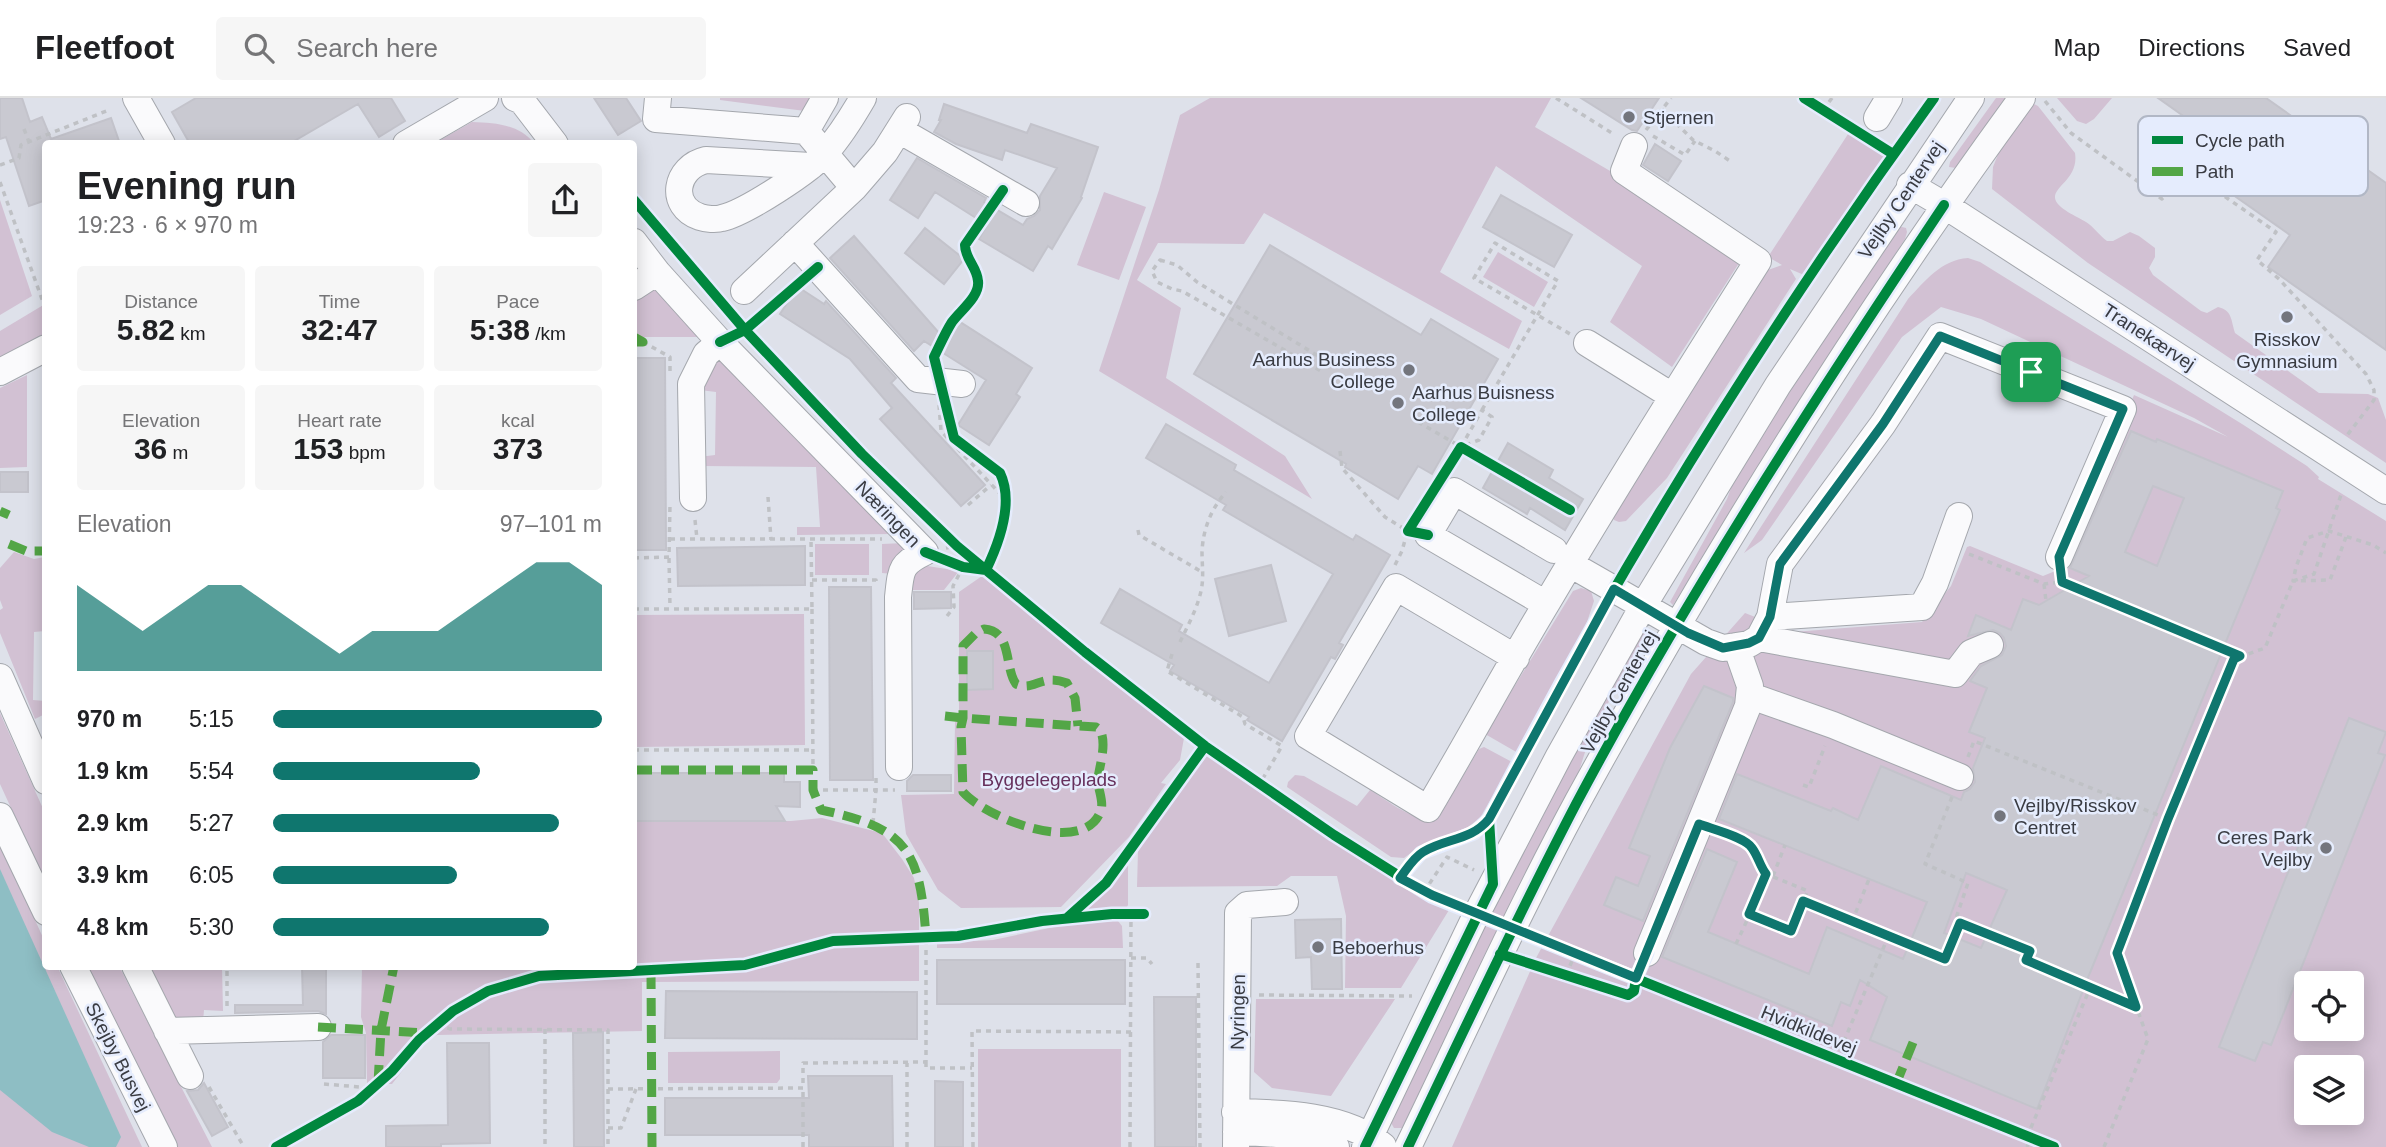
<!DOCTYPE html>
<meta charset="utf-8">
<style>
body{margin:0;font-family:Helvetica,sans-serif;background:#f6f6f6;color:#202124;height:100vh;display:flex;flex-direction:column;font-size:26px;white-space:nowrap}
*{box-sizing:border-box;margin:0}
p{font-size:23px;color:#757577}
.icon{flex:none;width:38px;height:38px;fill:none;stroke:currentColor;stroke-width:2;stroke-linecap:round;stroke-linejoin:round}
.map{position:relative;flex:1;overflow:hidden}
.drawer{position:absolute;left:42px;top:42px;width:595px;height:830px;display:flex;flex-direction:column;background:#fff;border-radius:7px;box-shadow:0 4px 18px #0003}
.drawer>*{flex:none}
.buttons{position:absolute;left:2294px;top:873px;display:grid;gap:14px}
.buttons a{display:grid;place-items:center;width:70px;height:70px;border-radius:7px;background:#fff;box-shadow:0 4px 18px #0003;font-size:35px}
.pin{position:absolute;display:grid;place-items:center;width:60px;height:60px;color:#fff;margin:-30px;border-radius:14px;box-shadow:0 4px 10px #0006}
.round{display:grid;place-items:center;flex:none;width:74px;height:74px;border-radius:7px;background:#f6f6f6}
.head{display:flex;align-items:center;justify-content:space-between;height:119px;padding:0 35px}
h1{font-size:38px;font-weight:800;line-height:52px}
.figures{display:grid;grid-template-columns:repeat(3,1fr);gap:10px;height:119px;padding:7px 35px}
.figures div{display:grid;align-content:center;border-radius:7px;background:#f6f6f6;text-align:center}
.figures b{font-size:30px;font-weight:800}
.figures small{font-size:19px;font-weight:400}
.figures p{font-size:19px}
.chart{height:196px;padding:14px 35px}
.chart p{display:flex;justify-content:space-between}
.chart svg{width:100%;height:126px;margin-top:7px;fill:#0f766e;opacity:.7}
ul{padding:0 35px;list-style:none;font-size:23px}
li{display:grid;grid-template-columns:112px 84px 1fr;align-items:center;height:52px}
li i{height:18px;border-radius:9px;background:#0f766e}
header{display:flex;align-items:center;gap:42px;box-sizing:border-box;height:98px;padding:0 35px;background:#fff;border-bottom:2px solid #e0e0e0}
header strong{font-size:33px}
nav{display:flex;gap:38px;margin-inline-start:auto;font-size:24px}
.search{width:490px;height:63px;background:#f6f6f6;display:flex;align-items:center;gap:18px;box-sizing:border-box;padding:0 24px;border-radius:7px;color:#757577;font-size:26px}
.map>svg:first-child{display:block}
</style>
<header>
<strong>Fleetfoot</strong>
<div class="search"><svg class="icon" aria-label="search" viewBox="0 0 24 24"><circle cx="10" cy="10" r="6"/><path d="M15 15l6 6"/></svg>Search here</div>
<nav><a>Map</a><a>Directions</a><a>Saved</a></nav>
</header>
<div class="map">
<svg width="2386" height="1049" viewBox="0 0 2386 1049">
<rect width="100%" height="100%" fill="#dee1ea"/>
<path fill="#d2c1d3" fill-rule="evenodd" d="M720 0H820L813 14 720 2Z
M1210 0H1551L1535 29 1617 77 1627 91 1741 162 1672 269 1610 224 1642 168 1496 68 1440 174 1522 223 1509 251 1264 115 1244 146 1158 145 1137 182 1181 210 1166 280 1285 358 1312 401 1099 273 1159 92 1180 17Z
M1996 0H2006L1956 70 1949 69 1950 64Z
M2057 0H2112L2094 21 2086 26 2077 23Z
M2034 6 2038 8 2075 55C2079 80 2054 88 2055 100 2056 110 2078 119 2086 124 2094 129 2099 137 2107 143H2113L2130 134 2139 138 2155 150V159L2149 170 2153 177 2201 213 2207 215 2218 209C2232 212 2231 222 2235 235L2319 295 2368 296 2378 300 2386 322V365L2088 165 1992 91 1993 69 2001 49Z
M472 24C496 25 518 26 534 45H435Z
M1850 33 1884 59 1804 177 1790 171 1796 181 1667 380 1626 423 1619 424 1614 422 1613 416 1768 172 1782 167 1768 159Z
M1104 94 1146 109 1119 182 1077 167Z
M0 102 32 198 0 217Z
M1898 128 1906 130 1907 134 1905 141 1802 299 1673 507 1670 504 1727 401 1740 366Z
M1498 154 1548 184 1534 209 1483 179Z
M1968 160 1980 164 2242 326 2307 368 2319 379 2318 381 2386 423V1049H1452L1536 860 1691 576 1745 515 1793 534 1922 524 1951 488 1967 449 1970 448 2043 478 2065 469 2134 297 2228 339 2194 320 1981 221 1941 209 1902 239 1762 442 1744 455 1908 201C1925 183 1941 162 1968 160ZM2306 886H2352V931H2306ZM2306 970H2352V1015H2306Z
M654 186 700 239H640L634 235V196Z
M45 206V238L0 261V233Z
M721 262 893 436 797 437V429H820L816 369 700 368 699 359 715 357 716 294 700 292 708 263Z
M27 277V369L0 370V290Z
M904 445 906 459 893 476 882 475V446Z
M815 446H869V477H815Z
M14 454 34 461 45 459V533L34 534 33 602 45 603V616L35 621 0 535V512L3 510 0 502V470Z
M921 467 959 473 944 492H905Z
M982 478 1184 640 1180 662 1161 685 1166 686 1129 739 1061 809 961 810 938 792 906 736 901 697 954 696 955 624 959 622V494Z
M1581 490 1591 493 1594 503 1584 533 1518 655 1485 636 1573 493Z
M804 516 805 647 634 649V517Z
M1643 533 1647 537 1591 635 1575 686 1406 1026 1402 1030H1394L1390 1023 1426 944 1589 626Z
M0 615 45 715V784L0 686Z
M1484 649 1512 664 1480 720 1464 732 1423 746 1404 760 1391 759 1287 689 1288 684 1295 677 1304 678 1357 708 1370 692C1389 703 1418 729 1440 717L1479 651Z
M1207 657 1363 764 1449 812 1401 890H1345L1346 818 1337 778H1291L1277 788 1137 789 1138 753Z
M822 720 882 735 902 761 914 780 919 805V883L642 884V933L437 937 425 944 392 986H367L366 935 361 919 362 868H634V724L791 723Z
M0 745 45 844 46 868H57L142 1049H0Z
M1128 763V807L1126 811 1083 812 1110 788Z
M1118 823 1122 828 1123 850H937V845L993 842 1073 825Z
M85 868H119L212 1049H177Z
M149 868H222L223 913 204 912 203 924 174 923Z
M1256 901H1395L1331 998 1272 990 1254 974Z
M978 951H1121V1049H978Z
M780 953V981L777 985H668V954Z"/>
<path fill="#8ebec4" d="M0 771 121 1039 116 1049H89L52 1034 0 992Z"/>
<path fill="#c9c9d1" stroke="#c3c3cb" stroke-width="2" fill-rule="evenodd" d="M0 0H22L30 24 42 19 51 41 111 20 120 46H46V102L29 108 6 39 0 41Z
M196 0H391L405 23 379 39 358 6 289 46H190L172 14Z
M594 0H626L641 23 618 37Z
M1581 0H1659L1637 33 1632 32Z
M2158 0H2266L2386 85V252L2268 169 2290 137 2192 68 2213 39Z
M944 6 1027 35 1031 26 1098 49 1081 99 1082 100 1052 151 1048 148 1033 173 979 141 987 127 935 94 918 120 890 102 917 60 986 100 984 104 1023 127 1027 121 1034 118 1040 112V98L1057 70 1005 52 1002 62 956 46 934 34 941 22H939Z
M1655 46 1681 63 1668 83 1643 67Z
M1501 97 1572 137 1554 169 1483 129Z
M925 130 964 161 944 186 905 155Z
M854 138 947 244 960 224 1032 270 1016 296 1020 299 989 347 958 327 986 282 924 243 914 253 830 160Z
M1270 147 1421 237 1431 221 1498 261 1432 376 1418 368 1398 401 1345 369 1346 366 1194 276Z
M798 189 824 206 826 203 896 280 891 285 985 387 961 408 880 321 892 310 850 261 780 216Z
M634 260H665L666 452H634Z
M1166 326 1236 367 1234 372 1353 442 1356 437 1390 457 1339 545 1343 547 1335 561 1331 559 1282 643 1247 622 1249 619 1170 573 1174 567 1101 525 1120 491 1182 527 1179 533 1269 585 1333 476 1223 412 1226 407 1146 360Z
M2131 333 2156 344 2157 341 2283 393 2276 410 2280 412 2087 882 2037 1011 1870 942 1887 899 1860 882 1850 908 1841 904 1832 928 1662 859 1707 751 1737 764 1708 834 1809 876 1827 829 1903 861 1927 804 1719 721 1737 676 1831 713 1833 710 1858 722 1881 668 1961 702 1964 694 1970 691 1975 684 1973 670 1985 640 1969 634 1987 590 1970 583 1981 568 2002 557 2006 548 2004 540 2000 535 1993 532 1968 538 1976 517 2011 532 2023 501 2039 507 2089 478 2070 470ZM2153 388 2184 400 2157 468 2125 454ZM1966 775 2007 792 1981 850 1944 835Z
M1508 345 1553 372 1549 380 1583 401 1565 432 1530 410 1527 416 1483 390Z
M0 374H28V394H0Z
M805 448V487L678 488 677 450Z
M1271 467 1286 523 1229 538 1215 481Z
M829 489H871L873 682H830Z
M914 494H951V510L914 511Z
M967 553H993V591L967 592Z
M1704 588 1733 600V604L1643 823 1604 807 1616 779 1638 788 1650 758 1629 750 1670 650Z
M2349 620 2386 634 2378 655 2385 657 2271 947 2263 944 2255 963 2219 949Z
M634 675H784V684H800V709L776 708 785 723H634Z
M913 677H951V693H907V683Z
M1341 821 1342 891H1312L1311 859 1296 860 1295 822Z
M937 862H1125V906H937Z
M302 868H326V916L318 913 235 915V907H303Z
M666 893 917 894V941L665 940Z
M1154 899H1196V1049H1155Z
M603 934 604 1049H574L573 935Z
M331 937H365V980H323V944Z
M447 945H489L490 1045 441 1046V1049H386V1028L448 1027Z
M808 978H892L893 1049H809V1037H665V1000H809Z
M935 983 963 984V1049H935Z
M204 985 228 1029 212 1038 187 993 198 992Z"/>
<g fill="none" stroke-linecap="round" stroke-linejoin="round">
<g stroke="#a4a7ad" stroke-width="28">
<path id="minor" d="M136 0 162 46
M515 0 522 3 555 46
M658 0 656 21 806 33 854 90
M1877 20 1889 0
M899 32 1026 105
M806 33 825 0
M406 46 485 0
M811 68 706 62C675 69 668 108 700 119 706 121 716 122 722 120 745 115 811 72 826 54 841 37 852 19 863 0
M1910 87 1944 107 2386 393
M634 144 657 174 720 244 925 454C900 466 901 472 898 499L899 669
M795 145 918 281 962 286
M634 189 657 174
M744 193 854 90 885 54 907 19
M1587 245 1672 298
M0 274 46 250
M693 400 691 286 706 256 720 244
M1570 466 1706 544 1723 550 1749 546 1759 540 1770 519 1780 466 1883 326 1940 238 2123 311 2059 459
M1546 506 1428 437 1454 393 1554 452
M1770 519 1922 509 1935 485 1959 418
M1759 540 1955 576 1971 555 1990 547
M1516 560 1396 489 1308 638 1428 711C1469 642 1507 571 1548 503 1616 388 1687 275 1758 163L1624 73 1634 48
M0 579 46 683
M1751 598 1833 627 1960 679
M0 718 46 814
M1647 855 1748 608 1750 588 1736 548
M73 868 164 1049
M135 868 190 978
M167 933 318 929
M1235 1014C1282 1015 1345 1016 1383 1048
M1236 1034C1271 1035 1303 1036 1336 1049
M1236 1049 1238 815 1247 807 1285 804
M1365 1049 1475 819 1559 658 1643 508 1778 287 1971 0
M1408 1049C1464 933 1517 816 1578 703 1711 460 1858 224 2022 0"/>
</g>
<path stroke="#bfc1c5" stroke-width="3.5" stroke-dasharray="5 5" stroke-linecap="butt" d="M1556 0 1615 37
M2045 3 2071 35 2162 101 2185 71 2276 134 2257 162 2279 181 2366 276 2374 292V302L2345 340
M1662 11 1693 42 1715 53 1730 63
M1823 12 1832 0
M24 31 29 44
M1646 32 1671 0
M1653 38 1685 57 1695 43
M0 67 19 60 21 47 109 12
M0 84 43 204
M1160 162 1177 167 1197 184 1328 264 1321 273 1182 193 1172 191 1157 184 1152 173Z
M643 244 670 259V275
M939 307 941 333 1005 401
M1482 312C1507 269 1532 226 1558 183L1495 145 1474 180 1570 236
M1418 324 1461 349 1482 312 1492 319 1479 342 1461 349
M1340 353 1342 370 1385 419 1406 432
M768 399 771 442
M968 407 991 387
M695 422 697 441
M1138 432 1139 437 1202 474
M2346 439 2330 482 2293 483 2296 469 2307 440 2329 433 2373 447 2386 455
M670 441H882
M946 450 957 448
M1969 456 2044 486 2062 484
M634 460 669 459 670 406
M669 460 670 510
M1395 467 1402 453 1405 442
M2062 480V484L2240 558
M812 482H876V486
M2044 486 2046 503
M634 511H812L811 442
M812 511 813 672
M947 518 954 509 953 488 963 469
M1180 544C1188 527 1197 511 1201 493 1204 480 1202 467 1202 454 1203 431 1211 411 1226 394
M1172 556 1167 573 1243 619 1245 626 1282 648 1259 687
M634 652H812
M1968 659 1974 643 2168 721
M1803 687 1809 689 1825 648
M813 692H876V675
M1952 699 1925 766 1968 785 1955 823 2030 853 2026 862 2136 909
M873 725 876 692H895
M1721 734 1752 749 1758 766 1766 776
M1773 778 1785 747
M1424 794 1447 759 1474 772
M1750 815 1766 776 1808 793 1803 803
M1852 824 1869 781
M1736 846 1750 816 1791 833 1803 803 1888 839
M1131 860H1147L1152 866
M1198 865 1200 1049
M1566 877 1575 856
M1259 897 1412 898
M227 908V868
M438 926 450 931 608 932V1049
M545 931V1049
M1836 962 1888 839 1945 861 1960 825
M926 964V970H972
M324 986 372 990
M209 989 244 1049
M608 991 803 990V965L926 964V839
M608 1030H621L636 991
M2027 1039 2090 890
M803 1049V990
M907 1049V965
M973 1049 972 933 1131 934
M1130 1049 1131 816
M2027 1049 2031 1040
M2104 1049 2148 941 2117 855 2168 721 2234 561 2265 550 2293 483 2314 476 2342 394"/>
<use href="#minor" stroke="#fafafc" stroke-width="26"/>
<path stroke="#53a646" stroke-width="9" stroke-dasharray="18 9" stroke-linecap="butt" d="M634 239 643 244H634
M0 413 9 417
M9 446 26 453H46
M945 618 963 620 1078 628 1096 629 1100 632C1107 645 1100 666 1098 680 1097 690 1104 702 1101 712 1085 760 986 720 963 694L961 629 963 620V548L975 536 984 531C1013 533 1004 570 1016 586 1035 594 1040 575 1067 585L1075 600 1078 628
M634 672H813V692L821 712C908 730 920 753 926 839
M651 873 652 1049
M318 929 427 935
M378 985 381 932 394 868
M1896 986 1914 942"/>
<g stroke="#e5ecfd" stroke-width="15">
<path id="cycleway" d="M1804 0 1893 56
M634 102 745 232 862 356 957 448 1085 554 1205 648 1334 737 1431 798 2054 1049
M720 244 745 232 818 169
M1428 437 1408 433 1461 349 1570 412
M925 454 963 469 986 472C999 445 1014 404 1000 375L954 340 934 259C940 247 945 235 952 224 961 212 980 198 978 183 977 169 965 161 965 147L1003 92
M1400 780 1421 755 1474 735 1489 721C1618 469 1768 229 1934 0
M1067 820 1106 785 1205 648
M1500 856 1628 897 1634 893 1636 880 1647 855
M276 1049 358 1003 392 973 419 942 453 913 488 893 539 878 745 867 833 843 958 838 1042 823 1112 816H1144
M1365 1049 1493 786 1489 721
M1408 1049C1463 934 1517 819 1576 706 1686 499 1814 302 1944 107"/>
</g>
<use href="#cycleway" stroke="#00873e" stroke-width="10"/>
</g>
<g fill="none" stroke-linecap="round" stroke-linejoin="round">
<g stroke="#fff" stroke-width="14">
<path id="route" d="M1940 238 2123 311 2059 459 2062 484 2240 558 2234 561 2168 721 2117 855 2136 909 2026 862 2030 853 1960 825 1945 861 1803 803 1791 833 1749 816 1766 776C1760 768 1758 758 1752 750 1745 739 1712 731 1699 726L1636 880 1432 797 1400 780C1407 771 1413 760 1423 754 1446 740 1471 743 1489 721L1614 491 1688 535 1723 550 1749 545 1759 540 1770 519 1780 466 1883 326Z"/>
</g>
<use href="#route" stroke="#0f766e" stroke-width="9"/>
</g>
<g fill="#73757d" stroke="#e5ecfd" stroke-width="2.5">
<circle cx="1629" cy="19" r="7"/>
<circle cx="2287" cy="219" r="7"/>
<circle cx="1409" cy="272" r="7"/>
<circle cx="1398" cy="305" r="7"/>
<circle cx="2000" cy="718" r="7"/>
<circle cx="2326" cy="750" r="7"/>
<circle cx="1318" cy="849" r="7"/>
</g>
<g text-anchor="middle" dominant-baseline="central" stroke-width="5" stroke-linejoin="round" paint-order="stroke">
<g font-size="19" fill="#393b42" stroke="#e5ecfd" text-anchor="start">
<text x="1643" y="19">Stjernen</text>
<text x="2287" y="241" text-anchor="middle">Risskov<tspan x="2287" dy="22">Gymnasium</tspan></text>
<text x="1395" y="261" text-anchor="end">Aarhus Business<tspan x="1395" dy="22">College</tspan></text>
<text x="1412" y="294">Aarhus Buisness<tspan x="1412" dy="22">College</tspan></text>
<text x="2014" y="707">Vejlby/Risskov<tspan x="2014" dy="22">Centret</tspan></text>
<text x="2312" y="739" text-anchor="end">Ceres Park<tspan x="2312" dy="22">Vejlby</tspan></text>
<text x="1332" y="849">Beboerhus</text>
</g>
<g font-size="19" fill="#393b42" stroke="#e5ecfd">
<text transform="translate(1901 102) rotate(-56)">Vejlby Centervej</text>
<text transform="translate(2149 239) rotate(33)">Tranekærvej</text>
<text transform="translate(888 416) rotate(46)">Næringen</text>
<text transform="translate(1619 594) rotate(-61)">Vejlby Centervej</text>
<text transform="translate(1238 914) rotate(-89)">Nyringen</text>
<text transform="translate(1809 932) rotate(22)">Hvidkildevej</text>
<text transform="translate(118 959) rotate(63)">Skejby Busvej</text>
</g>
<g font-size="19" fill="#66305c" stroke="#e5ecfd">
<text x="1049" y="681">Byggelegeplads</text>
</g>
</g>
<rect x="2138" y="18" width="230" height="80" rx="10" fill="#e5ecfd" stroke="#b1b7c5" stroke-width="2"/>
<rect x="2152" y="38" width="31" height="8" fill="#00873e"/>
<rect x="2152" y="69" width="31" height="9" fill="#53a646"/>
<g font-size="19" fill="#393b42">
<text x="2195" y="49">Cycle path</text>
<text x="2195" y="80">Path</text>
</g>
</svg>
<div class="buttons">
<a><svg class="icon" aria-label="locate" viewBox="0 0 24 24"><circle cx="12" cy="12" r="6"/><path d="M12 2v4M12 18v4M2 12h4M18 12h4"/></svg></a>
<a><svg class="icon" aria-label="layers" viewBox="0 0 24 24"><path d="M12 4l9 5-9 5-9-5zM3 14l9 5 9-5"/></svg></a>
</div>
<div class="pin" style="left:2031px;top:274px;background:#1e9e55"><svg class="icon" aria-label="arrive" viewBox="0 0 24 24"><path d="M6 21V4h12l-3 4 3 4H6"/></svg></div>
<section class="drawer">
<div class="head"><div><h1>Evening run</h1><p>19:23 · 6 × 970 m</p></div><a class="round"><svg class="icon" aria-label="share" viewBox="0 0 24 24"><path d="M12 15V3M7 8l5-5 5 5M5 13v7h14v-7"/></svg></a></div>
<div class="figures">
<div><p>Distance</p><b>5.82<small> km</small></b></div>
<div><p>Time</p><b>32:47</b></div>
<div><p>Pace</p><b>5:38<small> /km</small></b></div>
</div>
<div class="figures">
<div><p>Elevation</p><b>36<small> m</small></b></div>
<div><p>Heart rate</p><b>153<small> bpm</small></b></div>
<div><p>kcal</p><b>373</b></div>
</div>
<div class="chart"><p><span>Elevation</span>97–101 m</p>
<svg viewBox="0 0 160 44" preserveAspectRatio="none"><path d="M0 44V14L10 22L20 30L30 22L40 14L50 14L60 22L70 30L80 38L90 30L100 30L110 30L120 22L130 14L140 6L150 6L160 14V44z"/></svg>
</div>
<ul>
<li><b>970 m</b>5:15<i style="width:100%"></i></li>
<li><b>1.9 km</b>5:54<i style="width:63%"></i></li>
<li><b>2.9 km</b>5:27<i style="width:87%"></i></li>
<li><b>3.9 km</b>6:05<i style="width:56%"></i></li>
<li><b>4.8 km</b>5:30<i style="width:84%"></i></li>
</ul>
</section>
</div>
